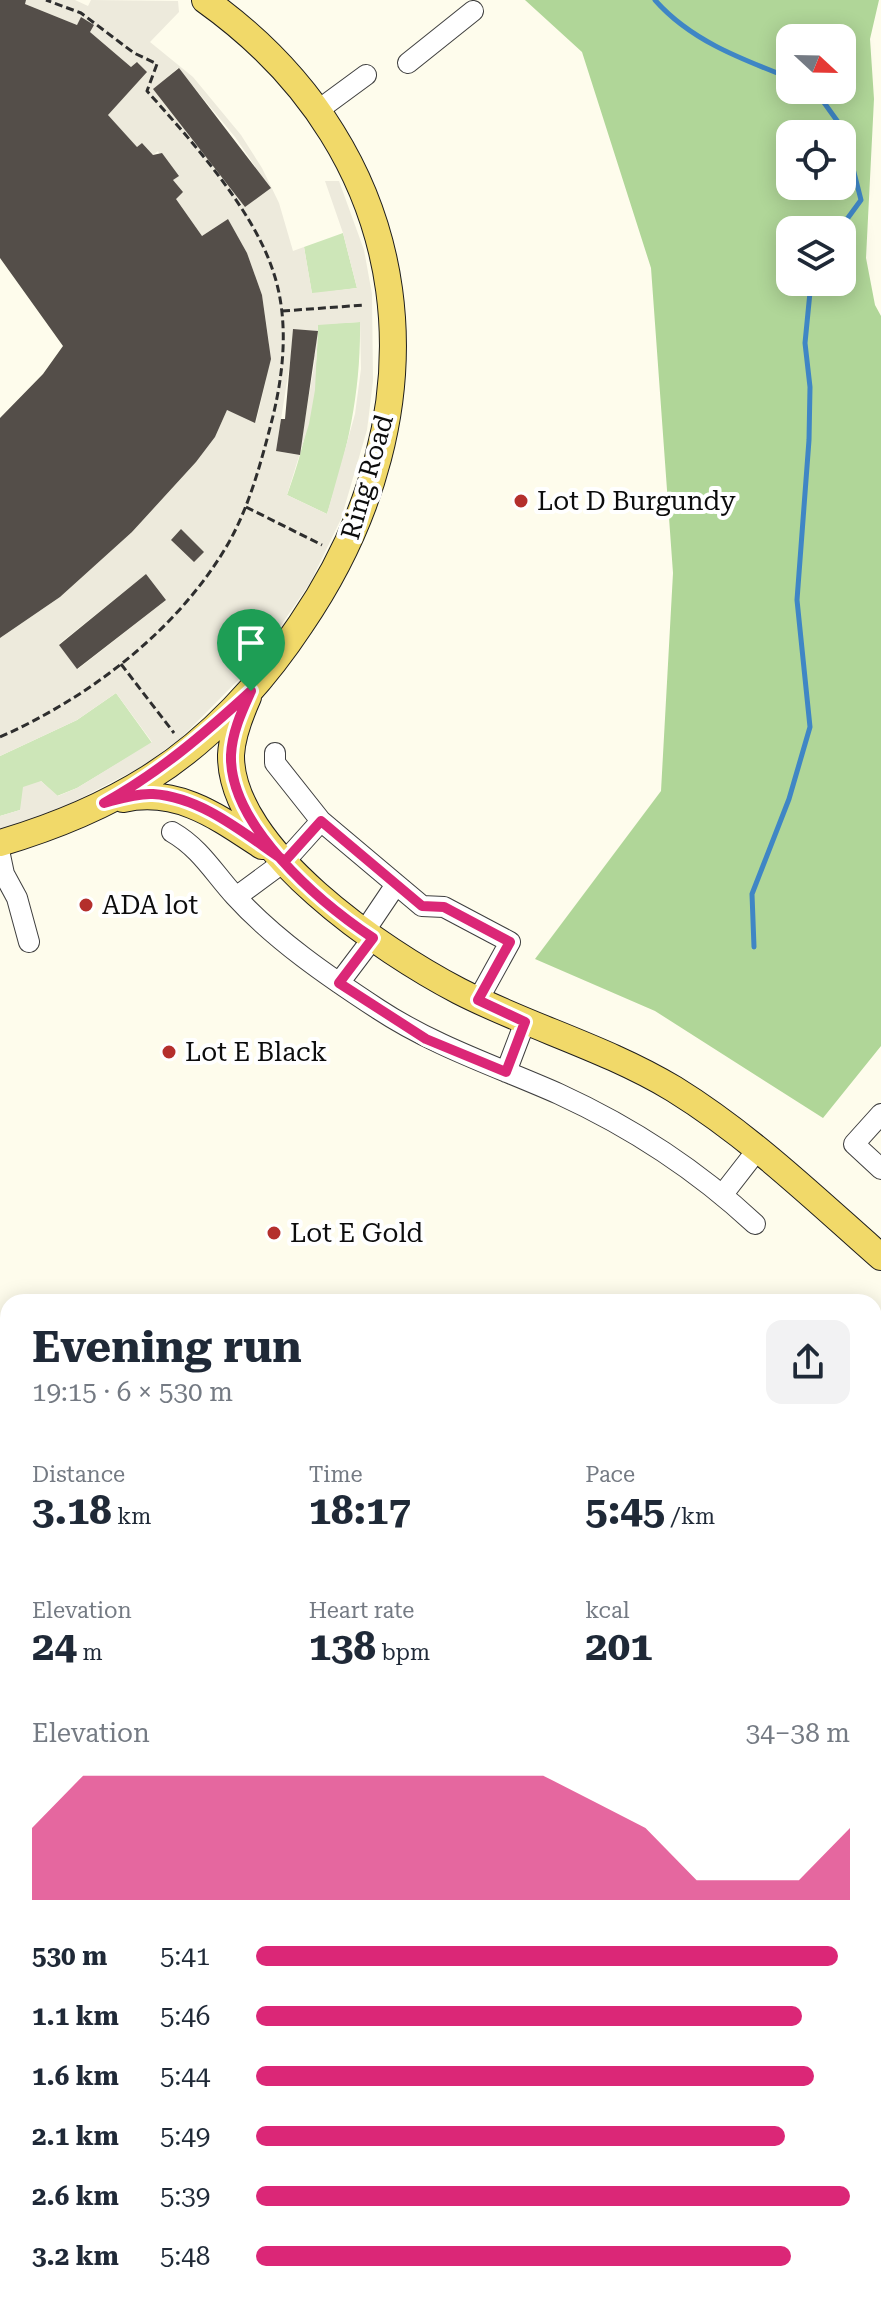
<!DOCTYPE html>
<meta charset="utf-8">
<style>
body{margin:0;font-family:"Roboto Serif",serif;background:#f2f2f3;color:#1f2937;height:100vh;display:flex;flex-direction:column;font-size:30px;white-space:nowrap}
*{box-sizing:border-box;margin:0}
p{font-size:26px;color:#747a83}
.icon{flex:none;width:44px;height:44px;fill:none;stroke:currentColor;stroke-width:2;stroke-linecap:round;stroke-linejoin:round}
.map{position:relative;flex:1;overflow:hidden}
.details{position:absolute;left:0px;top:1294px;width:882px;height:1008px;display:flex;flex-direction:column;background:#fff;border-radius:24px 24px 0 0;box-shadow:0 4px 20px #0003}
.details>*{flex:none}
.needle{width:52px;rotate:112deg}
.buttons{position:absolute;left:776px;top:24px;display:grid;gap:16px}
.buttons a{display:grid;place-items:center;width:80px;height:80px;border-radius:16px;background:#fff;box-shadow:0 4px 20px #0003;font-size:40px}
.pin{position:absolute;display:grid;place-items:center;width:68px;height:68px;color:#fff;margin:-82px -34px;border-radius:50% 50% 50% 0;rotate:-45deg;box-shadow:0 0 8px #0007}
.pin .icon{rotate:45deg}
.round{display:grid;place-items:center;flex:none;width:84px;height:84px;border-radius:16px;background:#f2f2f3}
.headline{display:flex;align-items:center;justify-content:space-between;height:136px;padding:0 32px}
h1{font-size:44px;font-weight:700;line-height:60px}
.metrics{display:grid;grid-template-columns:repeat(3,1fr);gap:12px;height:136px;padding:8px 32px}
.metrics div{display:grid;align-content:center}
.metrics b{font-size:40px;font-weight:700}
.metrics small{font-size:22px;font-weight:400}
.metrics p{font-size:22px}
.chart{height:224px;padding:16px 32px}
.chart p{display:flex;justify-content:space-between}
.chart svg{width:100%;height:144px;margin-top:8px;fill:#db2777;opacity:.7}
ul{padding:0 32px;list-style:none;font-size:26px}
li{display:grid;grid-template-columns:128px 96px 1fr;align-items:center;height:60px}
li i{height:20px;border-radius:10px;background:#db2777}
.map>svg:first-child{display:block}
</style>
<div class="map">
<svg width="881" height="2302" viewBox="0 0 881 2302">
<rect width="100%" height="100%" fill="#fefcec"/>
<path fill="#cde6b8" d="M343 233 357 288 312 294 304 247Z
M360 322C361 391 348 450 327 514L287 495C308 439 317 384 318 324Z
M116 693 152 743 77 788 57 796 41 781 20 810 0 816V756L77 720Z
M0 1666 8 1677V1932L0 1935Z"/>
<path fill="#b0d698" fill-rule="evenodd" d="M525 0H879L870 39 874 99 866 258 875 305 881 316V1046L823 1118 655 1011 535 959 661 791 673 573 651 268 582 52ZM842 38V90H790V38ZM842 134V186H790V134ZM790 230H842V282H790Z
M0 1540H8V1677L0 1666Z
M881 1664V1775H874V1665Z
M8 1932V2056L0 2054V1935Z
M130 2294H502L501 2302H125Z"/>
<path fill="#edeadc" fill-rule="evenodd" d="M26 0H75L88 6 91 0 178 1 179 12 150 42 193 77 241 135 262 168 279 203 293 251 304 247 312 293 357 288 343 233 325 181H339L364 250 372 294 373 381 367 430 341 519 310 583 255 663 181 738 141 767 56 811 0 830V816L20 810 23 787 41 781 58 796 77 788 152 742 116 693 77 720 0 756V638L60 597 132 532 196 462 215 437 227 410 256 422 266 380 269 343 262 295 247 253 228 219 202 236 176 199 173 180 158 151 153 155 142 143 137 147 108 115 146 72 138 62 131 67 90 32 81 18 77 25 25 4ZM178 68 235 137 267 184 154 89ZM360 322 361 369 355 414 327 514 287 495 309 424 315 390 318 325ZM293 329 317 331 315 355 291 354ZM291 356 315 360 299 455 276 451ZM146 574 166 600 78 669 59 644Z"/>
<path fill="#b4d6f2" stroke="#3f86c5" stroke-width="2" d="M874 1403 881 1409V1538L874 1540Z"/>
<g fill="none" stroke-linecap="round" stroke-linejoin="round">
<path stroke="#3f86c5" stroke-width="5" d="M655 0C690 40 741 59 790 78
M815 90 843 129 861 200 839 230
M754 947 752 894 789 799 810 727 797 600 809 440 810 387 805 343 811 282
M874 1676 881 1674
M449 2302V2294"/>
</g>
<path fill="#544e49" d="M0 0H26L25 4 77 25 81 17 94 25 90 32 131 67 137 62 147 72 108 115 137 147 142 143 153 155 162 153 179 176 173 180 183 192 176 199 202 236 228 219 247 253 262 295 271 359 255 423 227 410 215 437 196 462 132 532 60 597 0 638V418L43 374 63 346 0 258Z
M179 68 271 188 245 207 153 89Z
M293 329 318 331 300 455 276 451 281 419H285Z
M181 529 204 552 194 562 171 540Z
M146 574 166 600 77 669 59 645Z"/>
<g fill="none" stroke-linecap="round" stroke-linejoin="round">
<g stroke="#3f3f3f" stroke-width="22">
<path id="minor" d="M408 63 473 11
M317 111 366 75
M275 753V763L321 821 422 906 444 907 510 942 478 1000
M172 832C200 848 214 873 235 896 275 940 329 977 378 1009 434 1046 498 1067 559 1094 631 1127 697 1170 755 1224
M0 855 4 874 17 898 29 942
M236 897 285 861 321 821
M364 932 395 886
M339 983 373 938
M506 1072 525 1022
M881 1114 854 1144 881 1169
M723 1194 758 1149
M874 1800 881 1801
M0 2088 8 2090
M0 2285 8 2288
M31 2294 59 2302
M552 2294 553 2302
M874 2294 881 2295"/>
</g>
<g stroke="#1d1d1d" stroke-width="28">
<path id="major" d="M248 697C240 715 232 735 231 755 230 849 384 952 459 991 529 1027 606 1048 674 1089 750 1136 814 1198 881 1257
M123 799C178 787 218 817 262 846
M0 843C51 828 103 807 149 778 210 740 262 683 301 624 447 410 422 155 205 0"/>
</g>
<path stroke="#2e2e2e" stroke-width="3" stroke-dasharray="8 4" stroke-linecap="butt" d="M282 311 365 305
M246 507 322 545
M121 664 174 733
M0 737C88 698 174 633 225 549 248 511 260 466 271 424 284 374 290 318 272 268 251 207 190 139 147 91L157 64 134 53 81 13 46 0"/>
<use href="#minor" stroke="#fff" stroke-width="20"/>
<use href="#major" stroke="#f1d969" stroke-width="26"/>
</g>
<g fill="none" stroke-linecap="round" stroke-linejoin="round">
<g stroke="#fff" stroke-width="16">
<path id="route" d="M251 691C242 711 232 732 231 755 229 825 319 902 373 938L339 983 426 1039 506 1072 525 1022 478 1000 510 942 444 907 422 906 321 821 285 861C246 835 202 797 153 794 137 793 119 799 104 803 160 772 204 734 251 691"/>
</g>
<use href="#route" stroke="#db2777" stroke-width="10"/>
</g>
<g fill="#b42f2c" stroke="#fff" stroke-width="3">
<circle cx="521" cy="501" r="8"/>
<circle cx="86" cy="905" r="8"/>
<circle cx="169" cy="1052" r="8"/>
<circle cx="274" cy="1233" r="8"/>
</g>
<g text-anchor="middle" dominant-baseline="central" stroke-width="8" stroke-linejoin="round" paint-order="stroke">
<g font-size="26" fill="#0c0c0c" stroke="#fff">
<text transform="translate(367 477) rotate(-74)">Ring Road</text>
</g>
<g font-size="26" fill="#0c0c0c" stroke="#fff" text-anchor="start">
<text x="537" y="501">Lot D Burgundy</text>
<text x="102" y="905">ADA lot</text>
<text x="185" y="1052">Lot E Black</text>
<text x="290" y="1233">Lot E Gold</text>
</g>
</g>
</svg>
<div class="buttons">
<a><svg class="needle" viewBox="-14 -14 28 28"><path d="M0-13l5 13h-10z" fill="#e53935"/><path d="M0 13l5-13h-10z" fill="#747a83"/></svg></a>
<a><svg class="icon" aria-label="locate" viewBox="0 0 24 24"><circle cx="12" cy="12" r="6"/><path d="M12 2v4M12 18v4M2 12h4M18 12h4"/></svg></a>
<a><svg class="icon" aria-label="layers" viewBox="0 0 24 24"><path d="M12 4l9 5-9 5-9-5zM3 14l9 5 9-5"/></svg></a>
</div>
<div class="pin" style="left:251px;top:691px;background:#1e9e55"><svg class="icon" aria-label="arrive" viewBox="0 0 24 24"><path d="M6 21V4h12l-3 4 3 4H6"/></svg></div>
<section class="details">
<div class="headline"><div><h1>Evening run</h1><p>19:15 · 6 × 530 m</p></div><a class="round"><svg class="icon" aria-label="share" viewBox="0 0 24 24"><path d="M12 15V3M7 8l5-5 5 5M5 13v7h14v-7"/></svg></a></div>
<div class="metrics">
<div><p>Distance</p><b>3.18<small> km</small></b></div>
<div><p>Time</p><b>18:17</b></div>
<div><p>Pace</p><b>5:45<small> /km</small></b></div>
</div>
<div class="metrics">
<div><p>Elevation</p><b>24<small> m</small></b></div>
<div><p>Heart rate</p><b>138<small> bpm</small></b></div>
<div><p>kcal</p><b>201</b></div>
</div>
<div class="chart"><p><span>Elevation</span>34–38 m</p>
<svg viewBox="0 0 160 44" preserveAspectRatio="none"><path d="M0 44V22L10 6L20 6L30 6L40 6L50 6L60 6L70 6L80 6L90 6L100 6L110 14L120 22L130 38L140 38L150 38L160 22V44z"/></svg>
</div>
<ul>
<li><b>530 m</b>5:41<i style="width:98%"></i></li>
<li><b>1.1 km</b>5:46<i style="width:92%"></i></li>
<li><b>1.6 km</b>5:44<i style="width:94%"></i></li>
<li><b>2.1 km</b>5:49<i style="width:89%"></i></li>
<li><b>2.6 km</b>5:39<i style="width:100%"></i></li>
<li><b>3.2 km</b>5:48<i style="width:90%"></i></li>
</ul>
</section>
</div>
